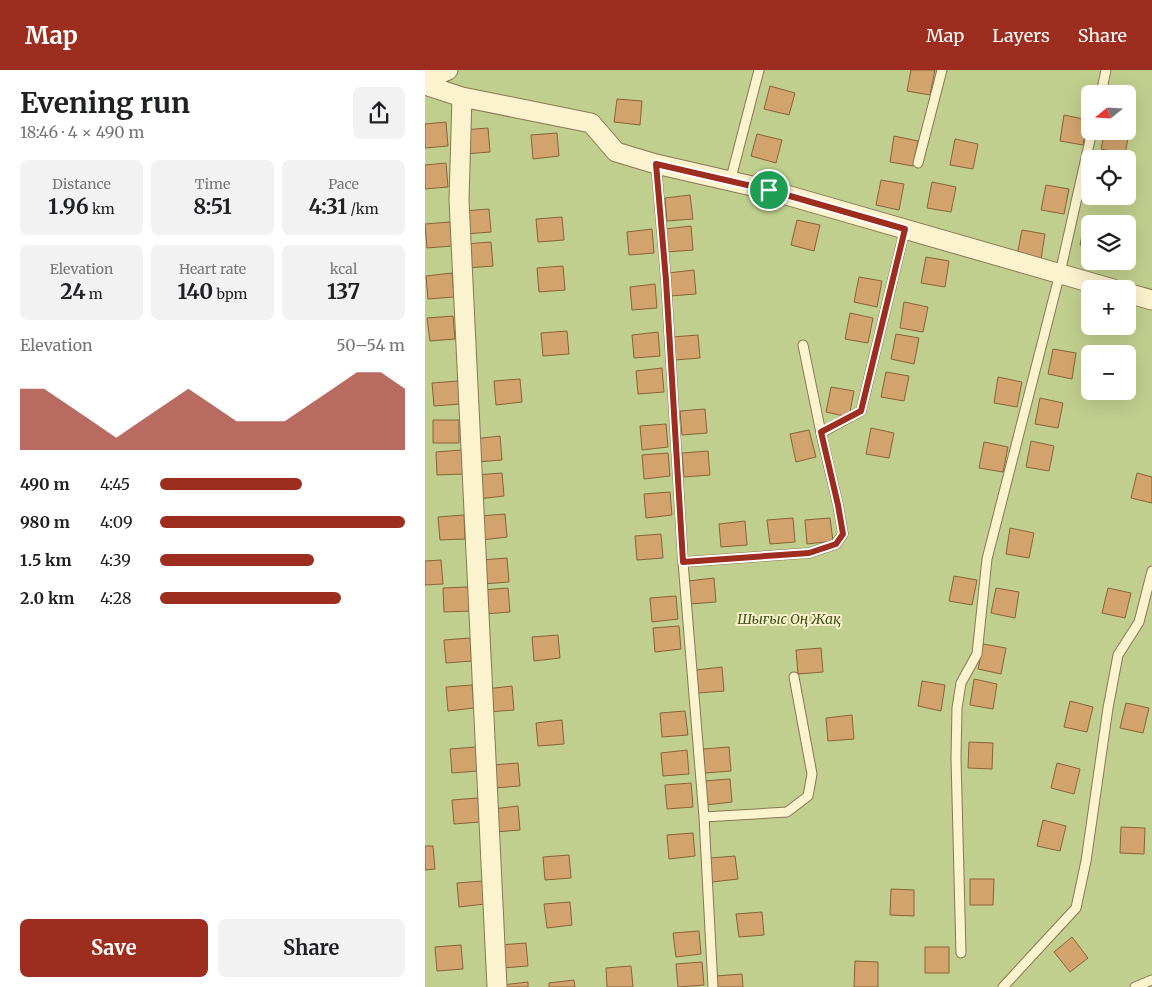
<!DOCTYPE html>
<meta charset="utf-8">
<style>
body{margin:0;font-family:Merriweather,serif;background:#f2f2f2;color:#202124;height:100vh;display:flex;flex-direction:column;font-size:19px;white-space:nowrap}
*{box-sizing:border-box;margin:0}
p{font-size:16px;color:#757577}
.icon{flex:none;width:28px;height:28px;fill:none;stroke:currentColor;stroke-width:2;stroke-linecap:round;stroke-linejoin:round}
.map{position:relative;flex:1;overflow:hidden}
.drawer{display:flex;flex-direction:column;background:#fff;width:425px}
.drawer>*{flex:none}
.needle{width:32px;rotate:252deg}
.tools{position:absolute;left:656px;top:15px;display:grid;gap:10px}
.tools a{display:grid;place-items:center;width:55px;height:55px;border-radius:8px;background:#fff;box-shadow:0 5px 20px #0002;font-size:25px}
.pin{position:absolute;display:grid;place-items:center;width:42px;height:42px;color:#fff;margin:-21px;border:2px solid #fff;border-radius:50%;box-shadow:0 1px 5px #0007}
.round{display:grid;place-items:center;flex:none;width:52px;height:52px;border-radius:8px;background:#f2f2f2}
.headline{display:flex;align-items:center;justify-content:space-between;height:85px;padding:0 20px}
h1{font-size:28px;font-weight:700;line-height:38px}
.figures{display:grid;grid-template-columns:repeat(3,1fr);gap:8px;height:85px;padding:5px 20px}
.figures div{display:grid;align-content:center;border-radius:8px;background:#f2f2f2;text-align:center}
.figures b{font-size:21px;font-weight:700}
.figures small{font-size:14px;font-weight:400}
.figures p{font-size:14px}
.chart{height:140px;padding:10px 20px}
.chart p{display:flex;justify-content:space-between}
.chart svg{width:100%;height:90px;margin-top:5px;fill:#9c2d1f;opacity:.7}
.action{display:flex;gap:10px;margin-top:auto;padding:10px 20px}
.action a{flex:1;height:58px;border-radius:8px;background:#9c2d1f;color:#fff;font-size:20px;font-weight:700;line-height:58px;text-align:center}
.action a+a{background:#f2f2f2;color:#202124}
ul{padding:0 20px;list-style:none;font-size:16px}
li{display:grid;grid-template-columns:80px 60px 1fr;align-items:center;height:38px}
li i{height:12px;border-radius:6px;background:#9c2d1f}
header{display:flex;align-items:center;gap:30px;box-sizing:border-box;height:70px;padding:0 25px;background:#9c2d1f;color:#fff}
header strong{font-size:24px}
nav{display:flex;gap:28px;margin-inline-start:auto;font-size:18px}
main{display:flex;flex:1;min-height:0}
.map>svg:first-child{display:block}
</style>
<header>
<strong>Map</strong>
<nav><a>Map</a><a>Layers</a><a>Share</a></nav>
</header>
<main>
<section class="drawer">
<div class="headline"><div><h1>Evening run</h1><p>18:46 · 4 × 490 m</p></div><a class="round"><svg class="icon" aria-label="share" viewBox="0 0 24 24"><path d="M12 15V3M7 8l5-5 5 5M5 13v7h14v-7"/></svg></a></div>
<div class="figures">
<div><p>Distance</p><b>1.96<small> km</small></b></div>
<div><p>Time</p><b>8:51</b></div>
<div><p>Pace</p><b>4:31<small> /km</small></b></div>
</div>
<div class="figures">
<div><p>Elevation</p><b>24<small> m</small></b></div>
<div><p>Heart rate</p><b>140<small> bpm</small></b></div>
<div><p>kcal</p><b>137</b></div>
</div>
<div class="chart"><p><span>Elevation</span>50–54 m</p>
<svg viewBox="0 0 160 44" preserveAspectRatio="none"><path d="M0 44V14L10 14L20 22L30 30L40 38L50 30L60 22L70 14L80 22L90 30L100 30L110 30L120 22L130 14L140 6L150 6L160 14V44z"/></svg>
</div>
<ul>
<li><b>490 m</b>4:45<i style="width:58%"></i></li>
<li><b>980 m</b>4:09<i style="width:100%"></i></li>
<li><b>1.5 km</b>4:39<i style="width:63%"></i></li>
<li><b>2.0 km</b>4:28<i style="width:74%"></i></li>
</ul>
<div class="action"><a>Save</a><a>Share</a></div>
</section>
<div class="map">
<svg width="727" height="917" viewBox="0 0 727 917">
<rect width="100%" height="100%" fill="#f1e7ba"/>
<path fill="#c0cf8e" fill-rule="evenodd" d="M0 0H727V917H0ZM665 24H702V61H665ZM665 89H702V126H665ZM665 154H702V191H665ZM665 219H702V256H665ZM665 284H702V321H665Z"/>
<path fill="#d2a36d" stroke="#896238" d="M486 0H510L505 25 482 21Z
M345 16 370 23 364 45 339 39Z
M192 29 217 31 215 55 189 52Z
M639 45 663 50 658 75 635 71Z
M21 52 23 76 0 78V54Z
M63 58 65 82 39 84 37 60Z
M702 58H705L700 84 676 79 680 61H702Z
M132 63 134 86 108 89 106 65Z
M332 64 357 70 351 93 326 86Z
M469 66 493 71 488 96 465 92Z
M530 69 553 74 548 99 525 95Z
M21 93 23 117 0 119V95Z
M456 110 479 114 474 140 451 135Z
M507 112 531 117 526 142 502 138Z
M621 115 644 119 639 144 616 140Z
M265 125 268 149 242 151 240 128Z
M64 139 66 162 40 164 38 141Z
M137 147 139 170 113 172 111 149Z
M372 150 395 155 389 181 366 175Z
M660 150 681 154H665V177L655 175Z
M25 152 27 176 2 178 0 154Z
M266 156 268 180 242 182 240 159Z
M227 159 229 183 204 185 202 162Z
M597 160 620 164 616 189 592 185Z
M66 172 68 196 42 198 40 174Z
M501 187 524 191 520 217 496 213Z
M138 196 140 220 114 222 112 198Z
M269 200 271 224 245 226 243 203Z
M27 203 29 227 3 229 1 206Z
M434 207 457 211 452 237 429 232Z
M230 214 232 238 207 240 205 217Z
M479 232 503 237 498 262 475 258Z
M425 243 448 248 443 273 420 269Z
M28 246 30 269 5 271 2 248Z
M142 261 144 284 118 286 116 263Z
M233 262 235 286 209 288 207 265Z
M471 264 494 268 489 294 466 289Z
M273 265 275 288 250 290 247 267Z
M628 279 651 283 647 309 623 304Z
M237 298 239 322 213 324 211 301Z
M461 302 484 306 479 331 456 327Z
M573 307 597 312 592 337 569 333Z
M95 309 97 332 71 335 69 311Z
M33 311 35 334 9 336 7 313Z
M406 317 429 321 424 347 401 342Z
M615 328 638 333 633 358 610 354Z
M280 339 282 363 257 365 255 341Z
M8 350H34V373H8Z
M241 354 243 377 217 380 215 356Z
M446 358 469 363 464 388 441 384Z
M384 360 391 387 371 392 365 364Z
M75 366 77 390 51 392 49 369Z
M606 371 629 376 624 401 601 397Z
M559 372 583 377 578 402 554 398Z
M37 380 38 404 12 405 11 382Z
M283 381 285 405 259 407 257 383Z
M243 383 245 406 219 409 217 385Z
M77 403 79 426 53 429 51 405Z
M712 403 727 407V433L706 428Z
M245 422 247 445 221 448 219 424Z
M80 444 82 467 57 470 55 446Z
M39 445 40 469 15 470 13 447Z
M368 448 370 472 345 474 342 450Z
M405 448 408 471 382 474 380 450Z
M320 451 322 475 296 477 294 454Z
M585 458 609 463 604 488 581 484Z
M236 464 238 488 212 490 210 466Z
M82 488 84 512 58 514 56 490Z
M16 490 18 514 0 515V491Z
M529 506 552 510 547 535 524 531Z
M289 508 291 532 265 534 263 511Z
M43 517 45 541 19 542 18 518Z
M83 518 85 542 59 544 57 520Z
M571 518 594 522 590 548 566 543Z
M683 518 706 523 700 548 677 543Z
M251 526 253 549 227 552 225 528Z
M254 556 256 579 230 582 228 558Z
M133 565 135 588 109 591 107 567Z
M45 568 47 591 21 593 19 570Z
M558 574 581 578 576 604 553 599Z
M396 578 398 602 373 604 371 580Z
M297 597 299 621 273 623 271 600Z
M549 609 572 614 568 639 545 635Z
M497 611 520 615 516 641 493 636Z
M47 615 49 638 23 641 21 617Z
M87 616 89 640 63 642 61 619Z
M645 631 668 637 662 662 639 657Z
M701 633 724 638 718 663 695 658Z
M260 641 263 665 237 667 235 643Z
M427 645 429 669 403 671 401 648Z
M137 650 139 674 113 676 111 653Z
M544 672 568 673 567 699 543 698Z
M51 677 53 701 27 703 25 679Z
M304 677 306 701 280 703 278 679Z
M262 680 264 704 238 706 236 683Z
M93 693 95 716 69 718 67 695Z
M632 693 655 699 649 724 626 718Z
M305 709 307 732 281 735 279 711Z
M266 713 268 737 242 739 240 715Z
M53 728 55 752 29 754 27 730Z
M93 736 95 760 70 762 68 739Z
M618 750 641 756 635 781 612 776Z
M696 757 720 758 719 784 695 783Z
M268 763 270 786 244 789 242 765Z
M0 776H8L10 799 0 800Z
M144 785 146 808 120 810 118 787Z
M310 786 313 809 287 812 285 788Z
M545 809H569L568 835H545Z
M58 811 60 834 34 837 32 813Z
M466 819 489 820V846L465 845Z
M145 832 147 855 122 858 119 834Z
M337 842 339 865 314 867 311 844Z
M274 861 276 884 251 887 248 863Z
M647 867 663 888 645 902 629 882Z
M101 873 103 896 77 898 75 875Z
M36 875 38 899 12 901 10 877Z
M500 877H524V903H500Z
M430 891 453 892V917H429Z
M277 892 279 915 253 917 251 894Z
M206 896 208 917H182L181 898Z
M317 904 318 917H292L291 906Z
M149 910 150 917H124V913Z
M103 912V917H77V915Z"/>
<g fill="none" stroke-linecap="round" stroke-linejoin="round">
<g stroke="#897654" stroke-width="11">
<path id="service" d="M676 24 681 0
M493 93 517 0
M231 94 241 210 258 492 279 747 288 917
M305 112 334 0
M396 363 436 341 480 159
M258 492 384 483 411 474 418 464 413 435 396 363 378 275
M279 747 362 742 383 726 387 704 369 607
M536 883 531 688 532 638 536 613 552 584 562 489 635 203 667 61
M578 917 651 838 661 791 683 638 693 585 714 552 727 501
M710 917 727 910"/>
</g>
<g stroke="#897654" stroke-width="21">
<path id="minor" d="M0 10 23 0
M0 15 37 27 166 53 191 82 231 94 344 120 688 219
M37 27 34 130 72 917
M702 223 727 230"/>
</g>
<use href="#service" stroke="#fbf3ce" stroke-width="9"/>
<use href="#minor" stroke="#fbf3ce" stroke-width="19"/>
</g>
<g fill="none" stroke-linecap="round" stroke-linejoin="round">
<g stroke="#fff" stroke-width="10">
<path id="route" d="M231 94 344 120 480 159 436 341 396 362 413 435 418 464 411 474 384 483 258 492 241 210Z"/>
</g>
<use href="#route" stroke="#9c2d1f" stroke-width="6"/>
</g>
<g text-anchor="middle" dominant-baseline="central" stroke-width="4" stroke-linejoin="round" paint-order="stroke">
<g font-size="14" font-style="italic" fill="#40541f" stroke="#f8f0ca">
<text x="364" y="549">Шығыс Оң Жақ</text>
</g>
</g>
</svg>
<div class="tools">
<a><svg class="needle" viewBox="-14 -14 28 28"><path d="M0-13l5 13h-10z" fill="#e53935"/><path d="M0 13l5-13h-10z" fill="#757577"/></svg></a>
<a><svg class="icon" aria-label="locate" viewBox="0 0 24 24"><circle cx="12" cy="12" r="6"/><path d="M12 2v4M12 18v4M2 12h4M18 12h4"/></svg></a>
<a><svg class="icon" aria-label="layers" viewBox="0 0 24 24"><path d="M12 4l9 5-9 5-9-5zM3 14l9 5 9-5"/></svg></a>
<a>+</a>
<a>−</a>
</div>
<div class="pin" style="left:344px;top:120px;background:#1e9e55"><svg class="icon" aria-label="arrive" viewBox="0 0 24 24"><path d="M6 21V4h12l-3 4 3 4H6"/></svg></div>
</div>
</main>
